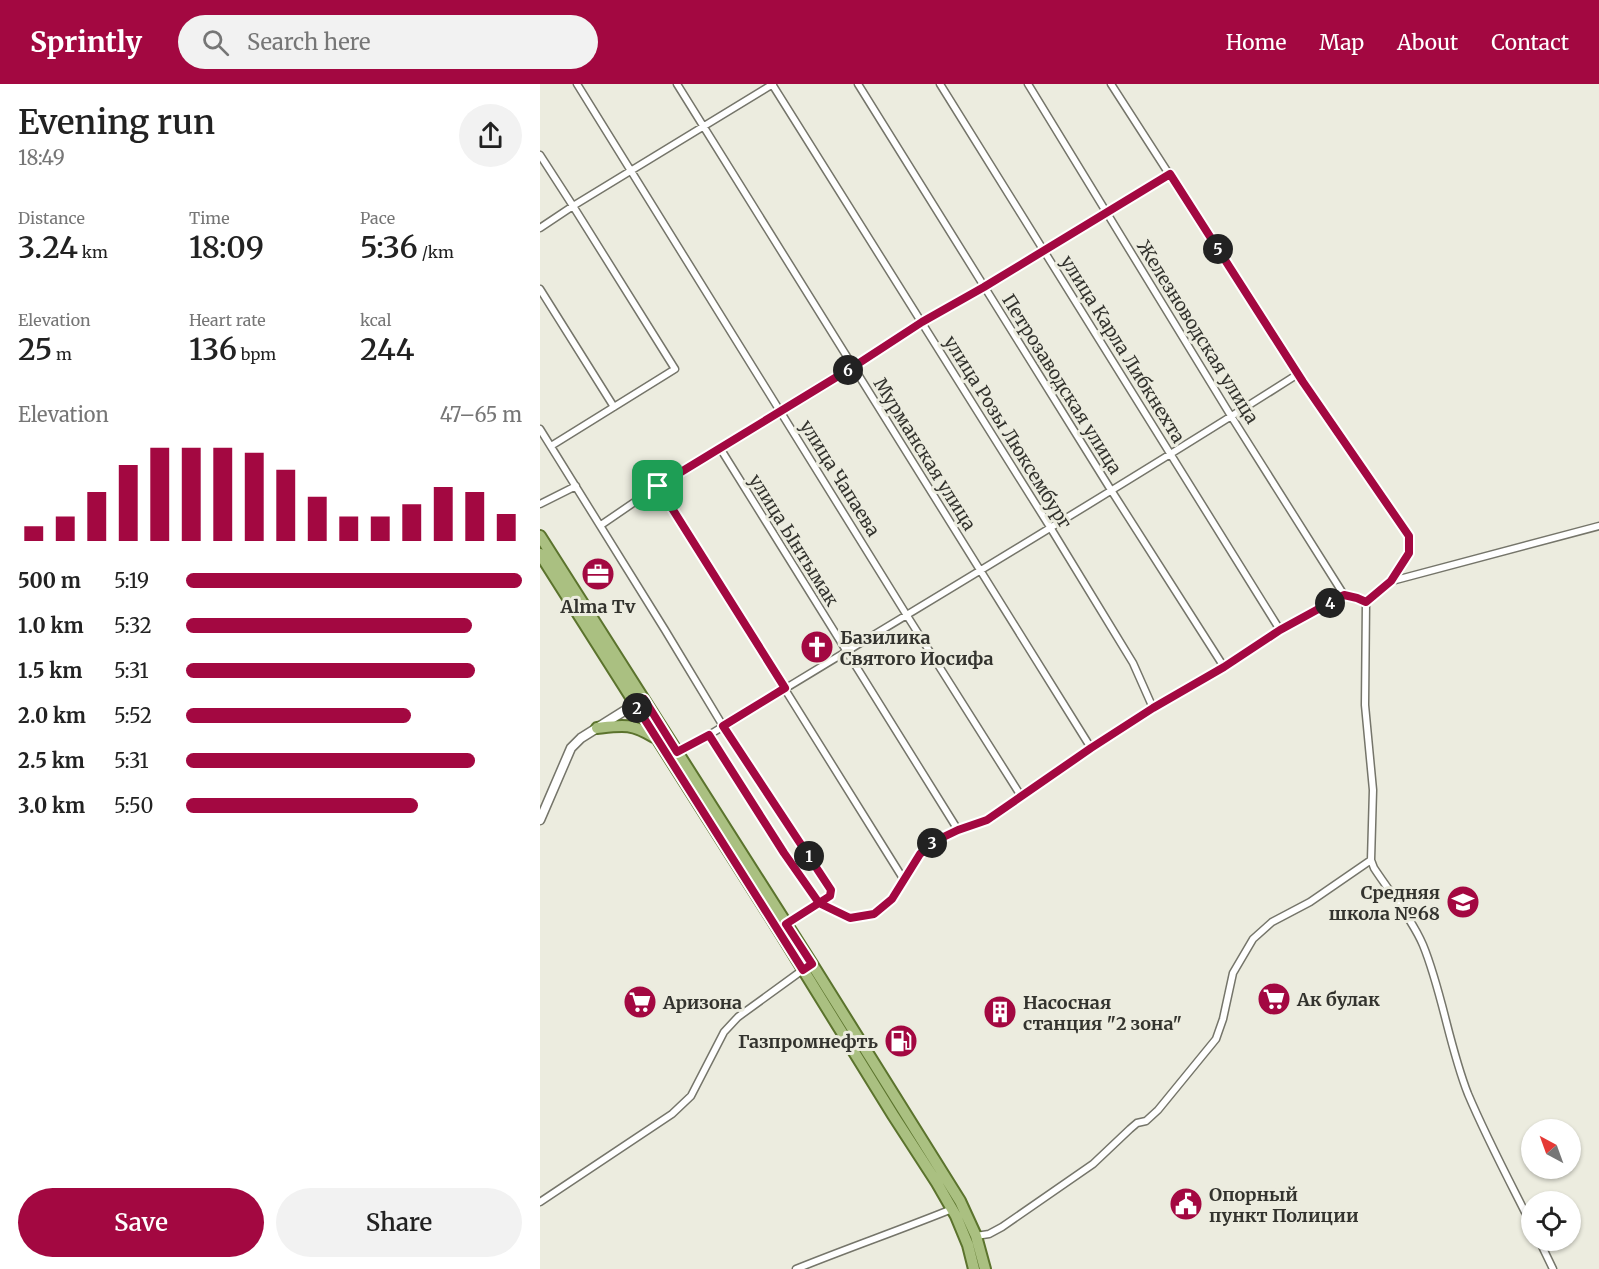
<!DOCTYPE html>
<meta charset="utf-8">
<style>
body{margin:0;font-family:Merriweather,serif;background:#f2f2f2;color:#222;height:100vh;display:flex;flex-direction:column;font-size:22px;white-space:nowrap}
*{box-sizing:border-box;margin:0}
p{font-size:20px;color:#767676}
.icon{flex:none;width:33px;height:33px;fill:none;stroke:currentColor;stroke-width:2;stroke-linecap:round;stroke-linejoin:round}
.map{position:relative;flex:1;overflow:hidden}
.drawer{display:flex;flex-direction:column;background:#fff;width:540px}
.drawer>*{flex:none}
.needle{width:39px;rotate:319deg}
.buttons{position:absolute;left:981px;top:1035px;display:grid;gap:12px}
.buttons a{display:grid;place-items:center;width:60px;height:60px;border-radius:50%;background:#fff;box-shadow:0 2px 4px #0004;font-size:30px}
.pin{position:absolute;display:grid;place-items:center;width:51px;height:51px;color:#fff;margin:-26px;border-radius:12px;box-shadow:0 3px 9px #0006}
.km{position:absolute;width:30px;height:30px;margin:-15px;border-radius:50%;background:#222;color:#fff;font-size:16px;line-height:30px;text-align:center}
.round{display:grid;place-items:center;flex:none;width:63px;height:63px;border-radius:32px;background:#f2f2f2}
.headline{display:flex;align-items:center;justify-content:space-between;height:102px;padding:0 18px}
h1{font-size:33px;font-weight:600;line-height:45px}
.metrics{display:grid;grid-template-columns:repeat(3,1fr);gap:9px;height:102px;padding:6px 18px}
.metrics div{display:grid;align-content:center}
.metrics b{font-size:30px;font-weight:600}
.metrics small{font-size:16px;font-weight:400}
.metrics p{font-size:16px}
.chart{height:168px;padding:12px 18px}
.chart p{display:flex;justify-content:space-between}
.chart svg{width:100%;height:108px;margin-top:6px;stroke:#a30841;stroke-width:6}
.primary-button{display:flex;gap:12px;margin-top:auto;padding:12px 18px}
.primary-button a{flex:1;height:69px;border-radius:36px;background:#a30841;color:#fff;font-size:24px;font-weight:600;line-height:69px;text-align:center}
.primary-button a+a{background:#f2f2f2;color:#222}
ul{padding:0 18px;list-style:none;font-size:20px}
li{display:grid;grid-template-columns:96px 72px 1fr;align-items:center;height:45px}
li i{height:15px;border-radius:8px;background:#a30841}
header{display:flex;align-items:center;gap:36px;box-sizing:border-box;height:84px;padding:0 30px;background:#a30841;color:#fff}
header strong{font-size:28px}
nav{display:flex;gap:33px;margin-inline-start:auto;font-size:21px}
.search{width:420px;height:54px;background:#f2f2f2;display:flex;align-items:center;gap:15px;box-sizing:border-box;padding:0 21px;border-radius:33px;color:#767676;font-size:22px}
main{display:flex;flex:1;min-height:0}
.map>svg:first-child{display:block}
</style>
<header>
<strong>Sprintly</strong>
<div class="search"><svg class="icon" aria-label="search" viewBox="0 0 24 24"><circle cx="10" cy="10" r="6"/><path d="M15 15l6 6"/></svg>Search here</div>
<nav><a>Home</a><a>Map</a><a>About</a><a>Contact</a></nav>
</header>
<main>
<section class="drawer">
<div class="headline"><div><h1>Evening run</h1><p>18:49</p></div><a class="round"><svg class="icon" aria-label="share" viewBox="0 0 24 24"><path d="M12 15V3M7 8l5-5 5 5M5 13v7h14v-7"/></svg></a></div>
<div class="metrics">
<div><p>Distance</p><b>3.24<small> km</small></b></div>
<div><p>Time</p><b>18:09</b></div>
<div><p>Pace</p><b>5:36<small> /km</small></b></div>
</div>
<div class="metrics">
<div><p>Elevation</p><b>25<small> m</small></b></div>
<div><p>Heart rate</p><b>136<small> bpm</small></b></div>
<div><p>kcal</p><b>244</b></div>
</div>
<div class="chart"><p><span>Elevation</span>47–65 m</p>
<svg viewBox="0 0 160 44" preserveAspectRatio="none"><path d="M5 44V38M15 44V34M25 44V24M35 44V13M45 44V6M55 44V6M65 44V6M75 44V8M85 44V15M95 44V26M105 44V34M115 44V34M125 44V29M135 44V22M145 44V24M155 44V33"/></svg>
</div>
<ul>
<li><b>500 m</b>5:19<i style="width:100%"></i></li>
<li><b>1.0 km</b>5:32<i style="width:85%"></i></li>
<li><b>1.5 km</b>5:31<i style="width:86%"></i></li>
<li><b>2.0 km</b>5:52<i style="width:67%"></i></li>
<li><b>2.5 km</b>5:31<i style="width:86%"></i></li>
<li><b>3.0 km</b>5:50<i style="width:69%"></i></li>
</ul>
<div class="primary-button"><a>Save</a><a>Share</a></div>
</section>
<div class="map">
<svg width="1059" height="1185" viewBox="0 0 1059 1185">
<rect width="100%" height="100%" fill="#ececdf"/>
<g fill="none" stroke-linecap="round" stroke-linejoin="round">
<g stroke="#75756a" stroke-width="9">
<path id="minor" d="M37 0 366 530 481 712
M137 0 551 664
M232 0 510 443 593 579 613 624
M318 0 571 406 684 583
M400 0 740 546
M488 0 691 332 804 511
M0 71 33 122 135 285 11 362
M0 144 33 122 233 0
M0 205 74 323
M0 345 125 546 183 642 291 806 290 812 246 840
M180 364 418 746
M118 402 364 796
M0 420 36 402
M61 441 118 402 313 283 382 238 444 203 630 90
M852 497 1059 442
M826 518 825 621 833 706 831 776 834 784C849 807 872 835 883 861 902 907 909 962 928 1010 947 1055 970 1098 992 1142
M169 651 245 769 279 819 310 834 334 830 352 815 380 770 393 758 418 746 447 736 551 664 613 624 684 583 740 546 804 511 817 514 826 518 851 497 869 469V452L763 298 571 0
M137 668 169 651C365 531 564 414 758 290
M0 1118 132 1030 151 1012 184 948 198 933 264 885
M436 1152 449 1150 462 1143 553 1080 590 1045 597 1039 606 1037 618 1026 676 955 683 935 693 889 713 855 732 838 770 818 831 776
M999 1156 1013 1185
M256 1185C308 1164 360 1146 412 1125"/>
</g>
<g stroke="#75756a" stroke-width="11">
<path id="tertiary" d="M0 736 31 664 41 654 100 617"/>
</g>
<g stroke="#5b732d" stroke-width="14">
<path id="primary" d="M0 452 272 880 420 1117 436 1152 445 1185
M0 470 238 845 353 1031 397 1099 416 1132 428 1161 434 1185
M57 644C83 641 91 639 114 653"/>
</g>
<use href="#minor" stroke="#fff" stroke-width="6"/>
<use href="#tertiary" stroke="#fff" stroke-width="8"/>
<use href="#primary" stroke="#aac081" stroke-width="10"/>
</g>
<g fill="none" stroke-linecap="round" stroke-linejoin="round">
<g stroke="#fff" stroke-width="12">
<path id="route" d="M118 402 245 604 183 642 291 806 290 812 246 840 272 880 263 886 95 620 104 615 137 668 169 651 244 769 279 819 310 834 334 830 352 815 380 770 393 758 418 746 447 736 551 664 613 624 684 583 740 546 804 511 817 514 826 518 851 497 869 469V452L763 298 630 90 444 203 382 238 313 283 118 402"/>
</g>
<use href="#route" stroke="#a30841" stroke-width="8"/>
</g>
<defs>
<g id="office-disc" transform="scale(1.725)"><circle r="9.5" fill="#a30841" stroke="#ececdf"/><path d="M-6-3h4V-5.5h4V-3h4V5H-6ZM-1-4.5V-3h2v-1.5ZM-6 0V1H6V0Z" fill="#fff"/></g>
<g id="church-disc" transform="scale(1.725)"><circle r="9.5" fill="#a30841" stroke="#ececdf"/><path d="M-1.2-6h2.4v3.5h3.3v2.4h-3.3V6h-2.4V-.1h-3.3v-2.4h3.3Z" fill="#fff"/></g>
<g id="school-disc" transform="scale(1.725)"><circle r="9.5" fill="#a30841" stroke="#ececdf"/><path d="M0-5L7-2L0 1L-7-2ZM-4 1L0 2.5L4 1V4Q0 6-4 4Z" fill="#fff"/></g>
<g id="supermarket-disc" transform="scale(1.725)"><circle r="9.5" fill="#a30841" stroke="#ececdf"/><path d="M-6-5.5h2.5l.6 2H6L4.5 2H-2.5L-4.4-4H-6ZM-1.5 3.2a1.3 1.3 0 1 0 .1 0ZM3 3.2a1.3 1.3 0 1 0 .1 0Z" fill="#fff"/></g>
<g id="building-disc" transform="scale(1.725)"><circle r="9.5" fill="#a30841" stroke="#ececdf"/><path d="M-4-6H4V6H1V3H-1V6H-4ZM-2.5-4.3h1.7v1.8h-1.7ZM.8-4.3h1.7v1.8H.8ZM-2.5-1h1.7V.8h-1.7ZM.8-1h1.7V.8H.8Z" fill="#fff"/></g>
<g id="fuel-disc" transform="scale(1.725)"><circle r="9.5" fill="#a30841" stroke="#ececdf"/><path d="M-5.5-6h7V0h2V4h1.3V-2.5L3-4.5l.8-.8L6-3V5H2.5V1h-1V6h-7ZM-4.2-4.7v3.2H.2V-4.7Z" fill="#fff"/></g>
<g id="civic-disc" transform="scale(1.725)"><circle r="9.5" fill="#a30841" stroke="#ececdf"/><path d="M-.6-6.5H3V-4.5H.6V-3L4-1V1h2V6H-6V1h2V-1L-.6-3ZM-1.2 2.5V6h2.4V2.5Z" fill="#fff"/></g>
</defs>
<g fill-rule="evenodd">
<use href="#office-disc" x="58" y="490"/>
<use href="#church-disc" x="277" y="563"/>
<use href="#school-disc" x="923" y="818"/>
<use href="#supermarket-disc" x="734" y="915"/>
<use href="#supermarket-disc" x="100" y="918"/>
<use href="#building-disc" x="460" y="928"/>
<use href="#fuel-disc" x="361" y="957"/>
<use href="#civic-disc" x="646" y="1120"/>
</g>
<g text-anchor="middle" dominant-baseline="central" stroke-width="6" stroke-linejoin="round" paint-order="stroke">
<g font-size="18" fill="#33332e" stroke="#ececdf">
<text transform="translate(658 248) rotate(58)">Железноводская улица</text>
<text transform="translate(583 265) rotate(58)">улица Карла Либкнехта</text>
<text transform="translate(522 300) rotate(58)">Петрозаводская улица</text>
<text transform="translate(468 348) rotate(58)">улица Розы Люксембург</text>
<text transform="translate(385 370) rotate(58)">Мурманская улица</text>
<text transform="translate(300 394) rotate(58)">улица Чапаева</text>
<text transform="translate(254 456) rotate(58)">улица Ынтымак</text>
</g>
<g font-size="18" font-weight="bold" fill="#33332e" stroke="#ececdf" text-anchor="start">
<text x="58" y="522" text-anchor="middle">Alma Tv</text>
<text x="300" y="553">Базилика<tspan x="300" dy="21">Святого Иосифа</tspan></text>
<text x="900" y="808" text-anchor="end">Средняя<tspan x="900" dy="21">школа №68</tspan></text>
<text x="757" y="915">Ак булак</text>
<text x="123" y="918">Аризона</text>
<text x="483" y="918">Насосная<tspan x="483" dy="21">станция "2 зона"</tspan></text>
<text x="338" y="957" text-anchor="end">Газпромнефть</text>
<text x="669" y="1110">Опорный<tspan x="669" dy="21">пункт Полиции</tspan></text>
</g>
</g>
</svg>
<div class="buttons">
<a><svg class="needle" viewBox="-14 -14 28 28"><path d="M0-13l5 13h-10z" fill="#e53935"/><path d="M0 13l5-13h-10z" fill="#767676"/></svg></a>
<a><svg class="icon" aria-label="locate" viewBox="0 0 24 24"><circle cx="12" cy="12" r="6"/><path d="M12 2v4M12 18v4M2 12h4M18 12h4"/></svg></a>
</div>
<div class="pin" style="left:118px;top:402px;background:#1e9e55"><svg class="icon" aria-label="arrive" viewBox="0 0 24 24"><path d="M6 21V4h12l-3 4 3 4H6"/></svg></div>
<b class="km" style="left:269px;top:772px">1</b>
<b class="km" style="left:97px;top:624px">2</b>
<b class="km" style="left:392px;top:759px">3</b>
<b class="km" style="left:790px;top:519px">4</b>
<b class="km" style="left:678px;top:165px">5</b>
<b class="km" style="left:308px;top:286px">6</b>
</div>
</main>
